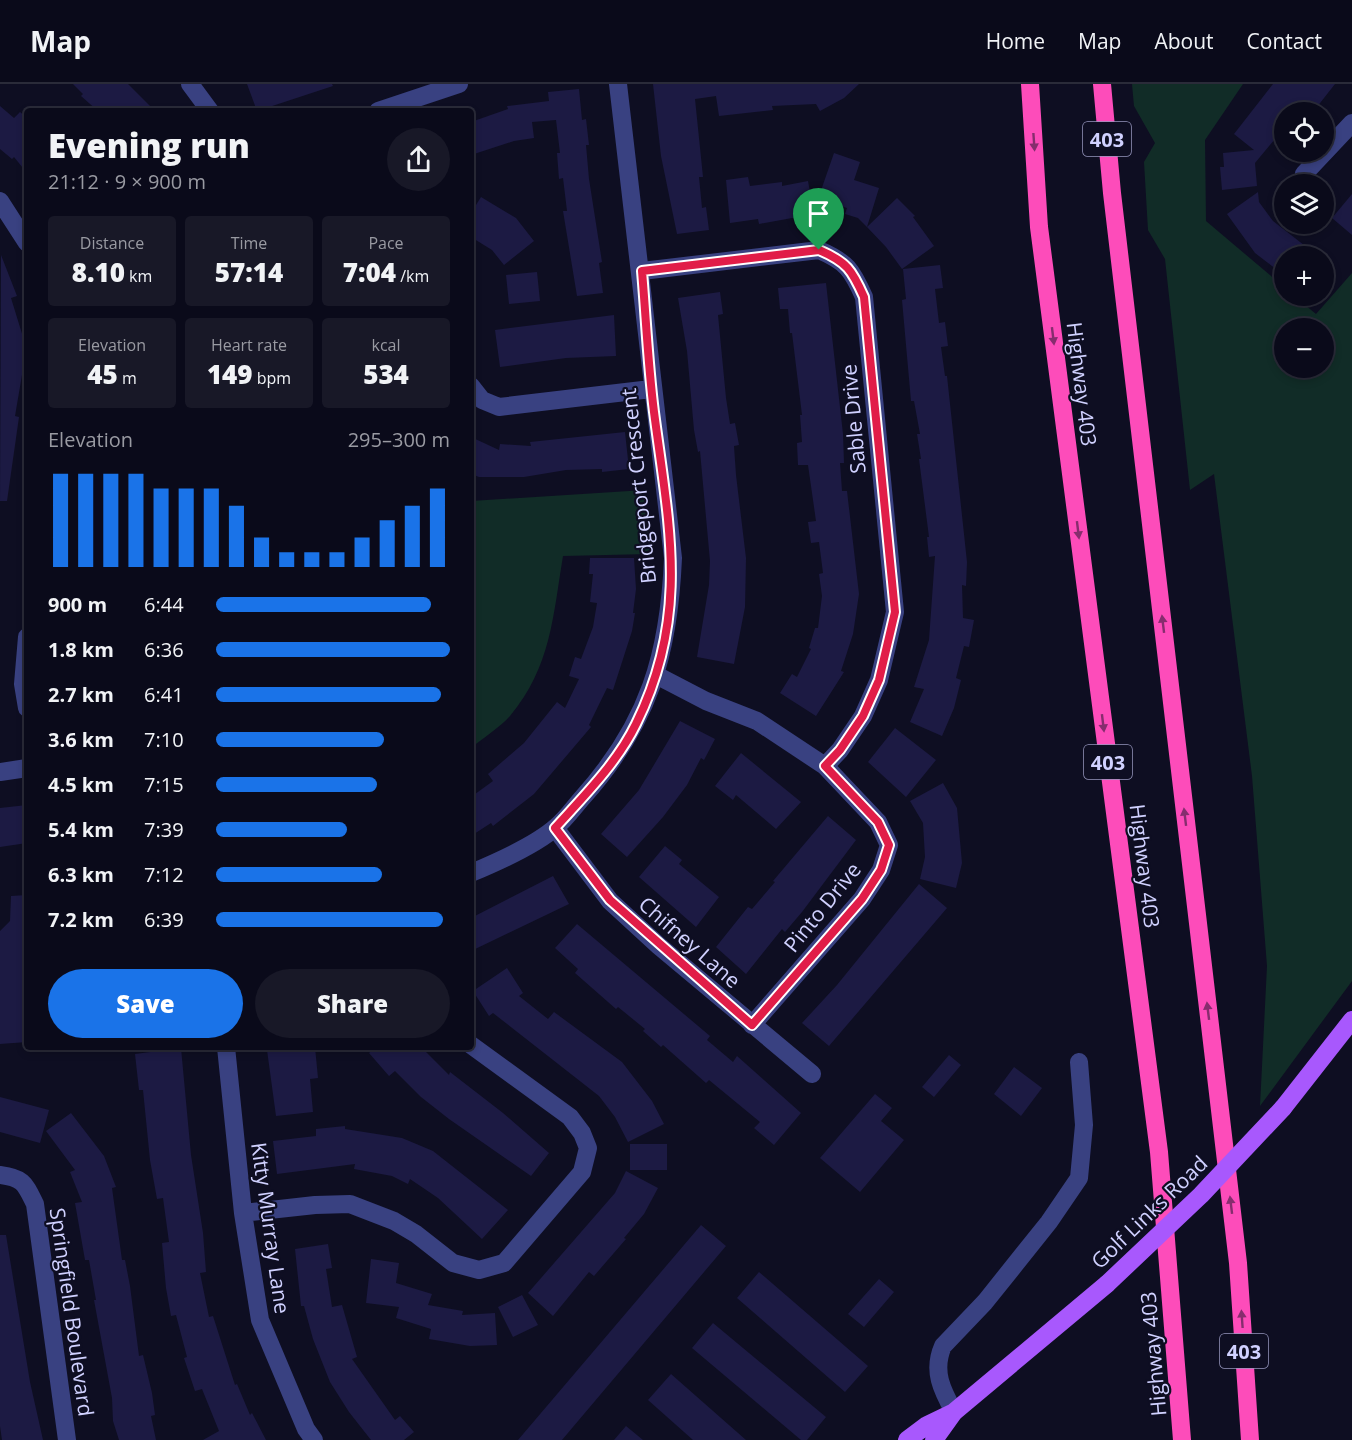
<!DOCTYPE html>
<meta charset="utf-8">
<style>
body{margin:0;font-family:"Open Sans",sans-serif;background:#181827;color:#f1f3f6;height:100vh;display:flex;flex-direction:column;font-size:22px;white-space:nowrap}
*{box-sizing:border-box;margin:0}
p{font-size:20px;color:#999aa2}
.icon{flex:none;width:33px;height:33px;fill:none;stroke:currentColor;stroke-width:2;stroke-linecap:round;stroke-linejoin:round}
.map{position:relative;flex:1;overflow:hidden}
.drawer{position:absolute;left:24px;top:24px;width:450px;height:942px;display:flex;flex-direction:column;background:#0a0a1a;border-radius:6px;box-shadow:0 3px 9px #0003,0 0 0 2px #2a2b39}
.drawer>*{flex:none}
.fabs{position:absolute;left:1274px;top:18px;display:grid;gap:12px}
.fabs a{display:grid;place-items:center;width:60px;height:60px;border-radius:50%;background:#0a0a1a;box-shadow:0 3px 9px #0003,0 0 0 2px #2a2b39;font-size:30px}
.pin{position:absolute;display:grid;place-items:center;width:51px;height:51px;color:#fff;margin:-62px -26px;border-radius:50% 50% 50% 0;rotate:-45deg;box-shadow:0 0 6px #0007}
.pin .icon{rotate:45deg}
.round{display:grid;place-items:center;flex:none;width:63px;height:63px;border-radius:32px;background:#181827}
.summary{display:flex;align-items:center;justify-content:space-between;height:102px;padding:0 24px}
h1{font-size:33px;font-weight:800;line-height:45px}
.figures{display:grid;grid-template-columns:repeat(3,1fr);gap:9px;height:102px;padding:6px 24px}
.figures div{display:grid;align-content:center;border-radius:6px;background:#181827;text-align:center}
.figures b{font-size:26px;font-weight:800}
.figures small{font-size:16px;font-weight:400}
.figures p{font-size:16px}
.chart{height:168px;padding:12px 24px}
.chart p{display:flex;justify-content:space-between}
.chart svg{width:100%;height:108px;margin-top:6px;stroke:#1a73e8;stroke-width:6}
.action{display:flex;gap:12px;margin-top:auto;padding:12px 24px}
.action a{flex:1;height:69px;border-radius:36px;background:#1a73e8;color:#fff;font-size:24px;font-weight:800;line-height:69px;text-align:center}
.action a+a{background:#181827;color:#f1f3f6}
ul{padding:0 24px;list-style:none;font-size:20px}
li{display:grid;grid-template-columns:96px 72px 1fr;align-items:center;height:45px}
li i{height:15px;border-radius:8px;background:#1a73e8}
header{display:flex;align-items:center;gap:36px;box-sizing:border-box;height:84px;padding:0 30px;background:#0a0a1a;border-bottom:2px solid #2a2b39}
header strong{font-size:28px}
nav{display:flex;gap:33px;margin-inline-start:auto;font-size:21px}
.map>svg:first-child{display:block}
</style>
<header>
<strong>Map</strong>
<nav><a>Home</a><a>Map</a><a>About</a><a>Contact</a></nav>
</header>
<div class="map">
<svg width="1352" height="1356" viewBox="0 0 1352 1356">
<rect width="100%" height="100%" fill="#0e0e22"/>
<path fill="#112c27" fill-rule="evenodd" d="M1132 0H1243L1205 56 1206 137 1284 203V212H1294L1316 230 1352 189V897L1260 1022 1267 882 1252 692 1214 390 1190 406 1165 175 1148 146 1144 78 1155 59 1134 22ZM1284 244H1323V284H1284Z
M645 406 650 470 563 472C553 532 551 583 510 632 499 644 483 654 471 664V417Z"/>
<path fill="#1c1a43" d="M73 0H128L155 27H98L81 12 83 10Z
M247 0H332L333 2 257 27Z
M653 0H859L844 14 820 27 816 20 772 22 773 26 719 32 716 12 695 15 703 93H699L702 124 706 123 709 146 677 150 661 72Z
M1273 0H1335L1313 28H1284V44L1255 79 1257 102 1222 106 1220 83H1224L1223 69 1254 66 1234 50Z
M579 5 582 36 586 35 589 61H586L589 95 602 178 599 179 603 209 577 212 563 127H567L563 94 559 95 557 69H560L556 36 532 38 534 54 514 57 471 71V38L508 25 507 22 549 17 548 8Z
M0 22 14 34 20 28 27 34V89L14 73 12 75 0 65Z
M834 69 860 78 854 96 879 104 867 143 858 134 845 130 847 124 818 115Z
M748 93 750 102 782 98V102L808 97 814 130 759 140 758 135 730 139 726 96Z
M1258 108 1259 118 1273 137 1309 165 1304 172H1284V191L1255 169 1227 130Z
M1352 110V151L1332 134Z
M481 113 516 134 534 157 504 181 492 166 471 153V129Z
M897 114 915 132 913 133 934 162 902 185 886 163 867 143Z
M1 171 17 212 11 214 23 253 22 291 15 332 19 333 7 417H0Z
M940 181 943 204 935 205 939 239 945 238 948 262 941 263 945 292H947L967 478 966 502 962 501 963 534 974 536 969 563 964 562 956 594 961 596 954 624 942 652 910 638 924 605 914 603 929 556 935 472 929 473 927 453H929L919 375H921L917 350H920L914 317H911L902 216 906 215 903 185Z
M537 188 540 217 509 220 506 191Z
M826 199 843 350 844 379H840L842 407H847L859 510 853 550 841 587 844 588 816 632 780 609 792 590 797 593 811 565 809 564 815 544H818L822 512 819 490 823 489 819 458 811 459 808 438 816 437 808 381H798L797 359 802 358 800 331H802L792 249H790L788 225H780L778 204Z
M720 208 723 230 718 231 726 314 730 340 735 339 739 361 734 362 736 391 746 474 745 523 734 580 697 573 709 501 710 477 700 367 698 368 694 346 687 267 678 214Z
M614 231 616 272 566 274 500 283 495 246Z
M625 348 629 385 602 388V385L566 386 524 393H479L471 390V353L499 366 500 360 531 362 530 358Z
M590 474H634L636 505 633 529H635L632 547 613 606 607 604 589 641 591 643 534 710 493 742 491 739 471 752V713L493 697 488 690 524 659 557 618 565 624 579 595 569 592 575 573 581 575 593 543 597 519 590 518 593 490H589Z
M680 637 715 655 704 676 701 674 687 701 663 733 627 773 601 750 639 706Z
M895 644 936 676 906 713 868 678Z
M741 669 801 718 776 745 736 711 733 716 715 702Z
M943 699 957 724 962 779 956 804 920 795 925 773 923 739 910 717Z
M27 721V759L0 763V724Z
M828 732 856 756 802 828 785 848 782 845 746 890 716 863 748 823 752 825 775 798 773 797Z
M665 762 682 776 679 780 719 813 696 843 639 793Z
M553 792 569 820 471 867V834Z
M919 800 947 824 829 962 802 939 837 901Z
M27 811V958L0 960V847L10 837 11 812Z
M577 840 710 952 707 956 733 978 737 972 801 1029 774 1061 754 1044 760 1038 709 996 706 999 663 961 661 963 643 947 645 945 618 923 616 925 575 889 578 885 555 864Z
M507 884 523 909 519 912 548 935 554 928 622 978 652 1017 664 1040 628 1058 615 1033 599 1012 493 929 489 932 473 907Z
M299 963H315L318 994 310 995 313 1028 276 1032 267 966Z
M376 963H421L449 991 450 988 503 1029 549 1069 531 1092 449 1035 421 1013 395 987 389 992 369 969Z
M181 964 191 1071 203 1149 206 1188 200 1189 209 1233 213 1232 235 1301 237 1300 250 1331 252 1329 266 1356H203L219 1347 202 1305 195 1307 184 1274 187 1273 176 1231 171 1232 166 1204 162 1159 169 1158 163 1114 157 1115 150 1076 143 1006H139L135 970Z
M949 971 961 981 934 1013 922 1003Z
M1014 983 1042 1004 1021 1032 994 1010Z
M875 1010 892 1024 881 1037 904 1056 860 1108 820 1074Z
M0 1013 49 1026 40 1059 0 1048Z
M71 1029 104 1072 116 1103 112 1104 122 1176H125L130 1202 139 1272 143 1271 152 1309 155 1331 151 1332 156 1356H119L113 1337 112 1314 94 1216H96L89 1176H85L75 1119 82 1118 70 1088 75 1086 46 1047Z
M345 1042V1045L402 1054 433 1067 508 1126 482 1155 438 1114 410 1095 408 1100 392 1092 354 1085 355 1080 277 1090 273 1057 316 1052V1045Z
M630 1060H667V1086H630Z
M626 1087 658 1104 644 1130 624 1154 626 1155 594 1192 589 1188 553 1232 528 1209 615 1109Z
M701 1141 726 1162 562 1356H518Z
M0 1151H6L30 1298 43 1356H2L0 1342Z
M328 1160 332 1184 326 1185 332 1223 342 1221 357 1273 352 1275 395 1336 400 1332 414 1348 404 1356H371L349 1328 330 1298 313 1255 304 1222H301L295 1165Z
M371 1175 399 1179 396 1199 432 1210 428 1221 463 1227 462 1231 495 1229 497 1261 470 1262 429 1255 431 1245 396 1234 399 1223 366 1219Z
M759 1188 868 1282 845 1308 737 1214Z
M879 1195 894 1208 864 1243 848 1230Z
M522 1211 538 1241 513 1253 498 1223Z
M713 1239 826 1333 807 1356H801L692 1264Z
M671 1290 746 1356H693L648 1316Z
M626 1342 643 1356H614Z"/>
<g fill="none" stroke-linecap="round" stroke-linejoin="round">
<path stroke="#394181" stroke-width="18" d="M190 0 210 27
M378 27 459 0
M1304 90 1352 39
M0 117 27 159
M642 187 819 166C847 178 852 186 864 213L895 528 879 596 863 632 840 666 825 682
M471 302 482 316 499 323 651 305
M27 553 23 600 27 624
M656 591 706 617 757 637 825 682 878 738 889 761 881 786 862 815 752 941
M0 688 27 684
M555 744 610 817 659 862 812 990
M471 789C495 779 537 760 556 743 566 735 574 723 583 713 649 639 669 570 673 474L618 0
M226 963 243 1129 260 1236 306 1345 314 1356
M0 1091C24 1094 25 1100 35 1120L67 1356
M243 1129 315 1121 350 1120 394 1137 416 1150 453 1179 479 1186 504 1179 582 1088 588 1064 582 1049 570 1033 471 961
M954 1328C942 1306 932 1287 943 1262L985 1218 1049 1138 1079 1094 1084 1041 1079 978"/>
<path stroke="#a858fd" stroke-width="18" d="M1283 1024 1352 936
M907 1356 927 1341 954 1328 1107 1200
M934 1356 954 1328"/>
<path stroke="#fd4cba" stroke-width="18" d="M1030 0 1039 143 1159 1068 1182 1356
M1102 0 1112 109 1238 1179 1250 1356"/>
<path stroke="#a858fd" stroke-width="18" d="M1107 1200 1201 1111 1283 1024"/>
</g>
<defs><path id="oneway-solid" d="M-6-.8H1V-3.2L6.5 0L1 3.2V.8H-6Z" transform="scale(1.5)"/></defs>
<g fill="#862d6e">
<use href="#oneway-solid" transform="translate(1034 58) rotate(86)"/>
<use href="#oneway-solid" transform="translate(1053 252) rotate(83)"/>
<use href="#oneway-solid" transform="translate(1078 446) rotate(83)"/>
<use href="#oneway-solid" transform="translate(1163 540) rotate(-97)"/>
<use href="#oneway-solid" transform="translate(1103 639) rotate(83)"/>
<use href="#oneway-solid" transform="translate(1185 733) rotate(-97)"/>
<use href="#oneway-solid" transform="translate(1208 927) rotate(-97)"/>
<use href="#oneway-solid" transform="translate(1231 1121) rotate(-97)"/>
<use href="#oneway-solid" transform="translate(1242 1235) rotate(-94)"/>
</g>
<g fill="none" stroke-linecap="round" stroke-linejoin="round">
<g stroke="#fff" stroke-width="12">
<path id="route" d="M819 166C847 178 852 186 864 213L895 528 879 596 863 632 840 666 825 682 878 738 889 761 881 786 862 815 752 941 610 816 555 744C584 712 617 679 636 640 690 531 669 442 654 328 648 281 646 234 642 187Z"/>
</g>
<use href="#route" stroke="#e11d48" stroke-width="8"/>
</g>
<g text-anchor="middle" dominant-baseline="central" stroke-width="4.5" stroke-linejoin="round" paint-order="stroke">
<g fill="#0e0e22" stroke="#9696bd" stroke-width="1.5">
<rect x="1083" y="38" width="48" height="34" rx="4.5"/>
<rect x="1084" y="661" width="48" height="34" rx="4.5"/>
<rect x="1220" y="1250" width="48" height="34" rx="4.5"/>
</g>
<g font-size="20" font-weight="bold" fill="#d0d1ff">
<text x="1107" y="55">403</text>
<text x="1108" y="678">403</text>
<text x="1244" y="1267">403</text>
</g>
<g font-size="21" fill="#d0d1ff" stroke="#0e0e22">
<text transform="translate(1082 300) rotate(83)">Highway 403</text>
<text transform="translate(853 335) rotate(-95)">Sable Drive</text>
<text transform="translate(638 402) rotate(-96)">Bridgeport Crescent</text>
<text transform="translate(1145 782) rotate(83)">Highway 403</text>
<text transform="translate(822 823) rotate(-51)">Pinto Drive</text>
<text transform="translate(690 858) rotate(41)">Chifney Lane</text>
<text transform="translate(1149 1128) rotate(-44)">Golf Links Road</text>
<text transform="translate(271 1144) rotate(82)">Kitty Murray Lane</text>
<text transform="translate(72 1228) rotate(82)">Springfield Boulevard</text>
<text transform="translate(1153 1270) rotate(-95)">Highway 403</text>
</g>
</g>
</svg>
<div class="fabs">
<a><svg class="icon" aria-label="locate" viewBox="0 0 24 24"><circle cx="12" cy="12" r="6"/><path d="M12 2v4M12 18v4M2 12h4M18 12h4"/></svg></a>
<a><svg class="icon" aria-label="layers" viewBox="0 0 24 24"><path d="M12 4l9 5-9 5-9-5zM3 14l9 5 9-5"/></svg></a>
<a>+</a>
<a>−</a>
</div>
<div class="pin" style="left:819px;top:166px;background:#1e9e55"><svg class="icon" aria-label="arrive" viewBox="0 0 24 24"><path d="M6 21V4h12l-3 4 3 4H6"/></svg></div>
<section class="drawer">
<div class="summary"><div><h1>Evening run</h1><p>21:12 · 9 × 900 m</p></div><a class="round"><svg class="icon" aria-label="share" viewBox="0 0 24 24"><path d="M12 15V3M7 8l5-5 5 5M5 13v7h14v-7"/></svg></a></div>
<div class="figures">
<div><p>Distance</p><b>8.10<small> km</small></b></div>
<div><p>Time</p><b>57:14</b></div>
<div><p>Pace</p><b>7:04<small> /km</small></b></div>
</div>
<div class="figures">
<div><p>Elevation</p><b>45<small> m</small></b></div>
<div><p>Heart rate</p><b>149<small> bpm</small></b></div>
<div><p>kcal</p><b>534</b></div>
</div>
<div class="chart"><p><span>Elevation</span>295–300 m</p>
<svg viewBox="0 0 160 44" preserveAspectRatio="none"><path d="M5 44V6M15 44V6M25 44V6M35 44V6M45 44V12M55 44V12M65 44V12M75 44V19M85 44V32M95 44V38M105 44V38M115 44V38M125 44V32M135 44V25M145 44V19M155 44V12"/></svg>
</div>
<ul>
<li><b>900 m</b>6:44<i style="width:92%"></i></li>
<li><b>1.8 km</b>6:36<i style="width:100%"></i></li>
<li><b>2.7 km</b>6:41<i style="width:96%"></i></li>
<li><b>3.6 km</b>7:10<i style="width:72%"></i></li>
<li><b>4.5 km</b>7:15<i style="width:69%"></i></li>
<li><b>5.4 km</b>7:39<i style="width:56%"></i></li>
<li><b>6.3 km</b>7:12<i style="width:71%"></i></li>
<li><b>7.2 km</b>6:39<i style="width:97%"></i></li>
</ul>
<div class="action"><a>Save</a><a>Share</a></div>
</section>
</div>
